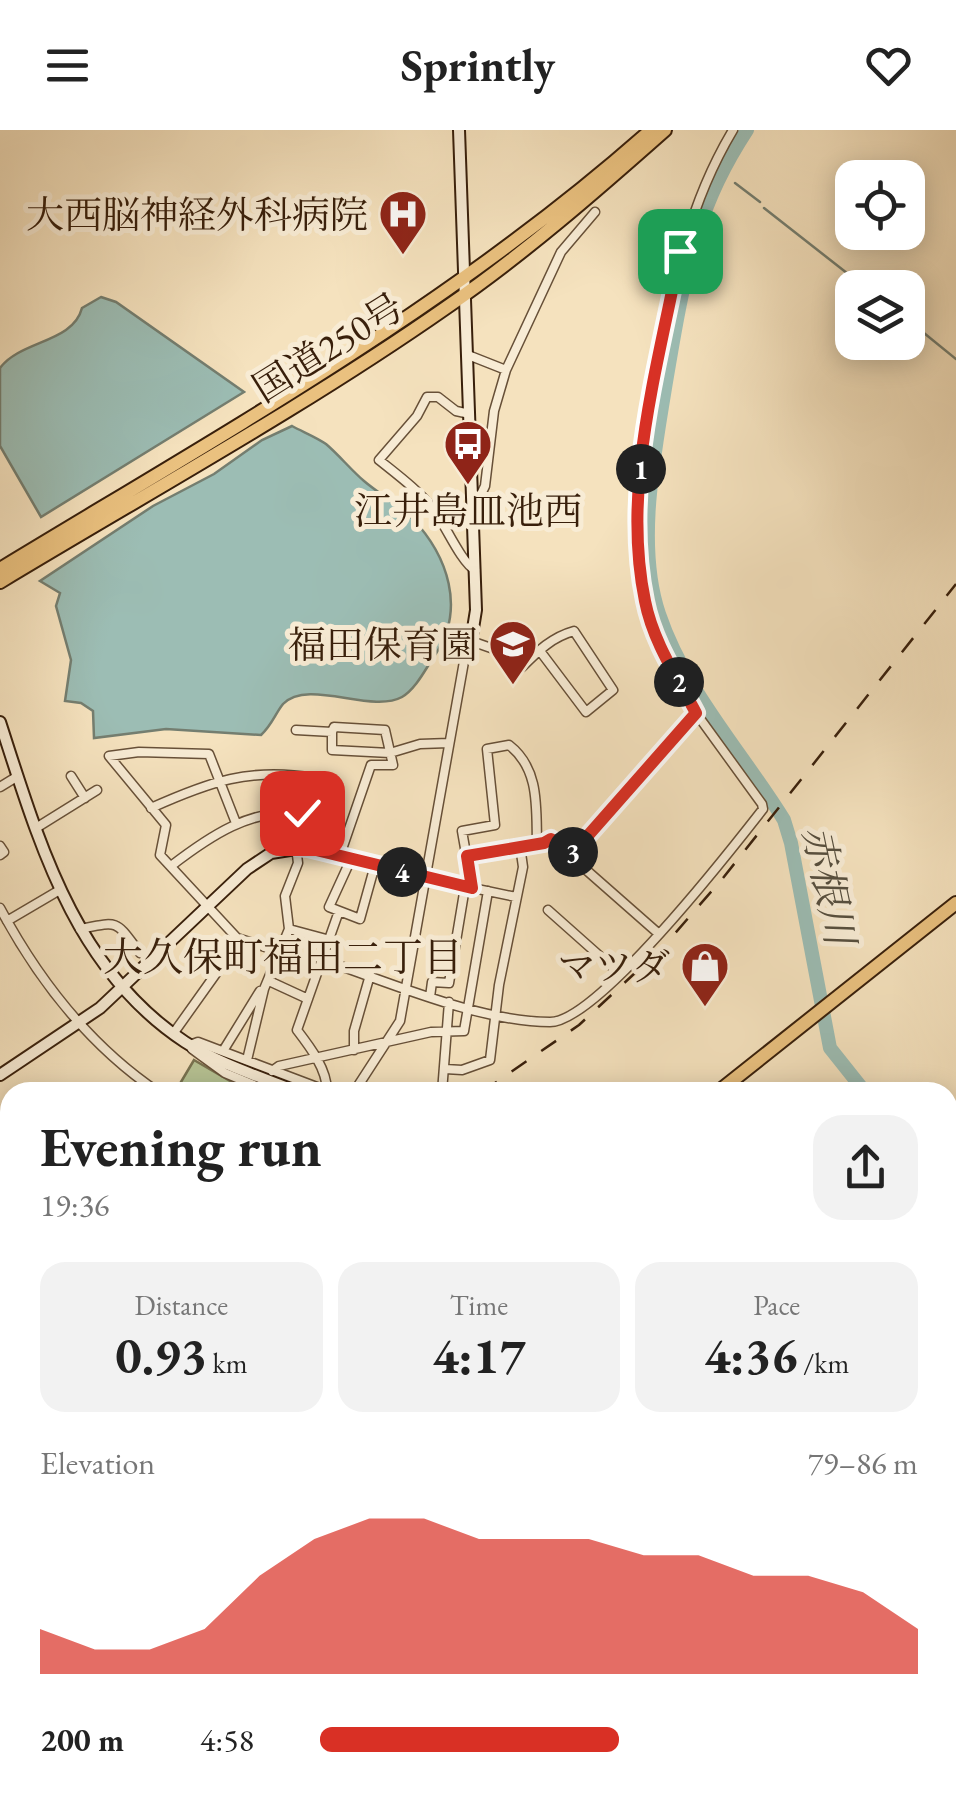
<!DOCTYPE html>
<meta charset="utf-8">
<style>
body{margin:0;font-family:"EB Garamond","Noto Serif JP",serif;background:#f2f2f2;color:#222;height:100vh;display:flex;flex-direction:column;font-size:38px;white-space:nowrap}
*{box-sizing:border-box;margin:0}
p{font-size:32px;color:#767676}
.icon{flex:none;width:55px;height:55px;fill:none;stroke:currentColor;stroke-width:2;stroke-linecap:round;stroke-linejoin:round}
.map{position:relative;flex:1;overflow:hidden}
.side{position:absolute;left:0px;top:952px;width:958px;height:718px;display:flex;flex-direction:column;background:#fff;border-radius:30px 30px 0 0;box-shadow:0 5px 25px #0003}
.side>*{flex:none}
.fabs{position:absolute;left:835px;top:30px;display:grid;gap:20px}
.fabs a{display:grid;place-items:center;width:90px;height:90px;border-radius:20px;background:#fff;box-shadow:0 5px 25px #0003;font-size:50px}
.pin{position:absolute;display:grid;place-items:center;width:85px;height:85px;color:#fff;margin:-42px;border-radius:20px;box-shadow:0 5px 15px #0006}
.km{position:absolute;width:50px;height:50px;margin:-25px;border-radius:50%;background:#222;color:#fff;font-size:28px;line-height:50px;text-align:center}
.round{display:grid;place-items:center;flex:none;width:105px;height:105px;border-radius:30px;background:#f2f2f2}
.headline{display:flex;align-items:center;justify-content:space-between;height:170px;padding:0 40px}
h1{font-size:55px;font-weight:700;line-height:75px}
.metrics{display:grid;grid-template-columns:repeat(3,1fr);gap:15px;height:170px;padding:10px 40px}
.metrics div{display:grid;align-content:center;border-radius:25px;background:#f2f2f2;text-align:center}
.metrics b{font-size:50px;font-weight:700}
.metrics small{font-size:28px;font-weight:400}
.metrics p{font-size:28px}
.chart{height:280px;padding:20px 40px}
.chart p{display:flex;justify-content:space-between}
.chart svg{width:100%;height:180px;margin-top:10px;fill:#d93025;opacity:.7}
ul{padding:0 40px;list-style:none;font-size:32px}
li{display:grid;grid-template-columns:160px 120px 1fr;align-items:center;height:75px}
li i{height:25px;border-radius:12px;background:#d93025}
header{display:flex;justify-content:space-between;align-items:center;height:130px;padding:0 40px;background:#fff;font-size:45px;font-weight:700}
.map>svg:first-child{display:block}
</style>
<header><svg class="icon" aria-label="menu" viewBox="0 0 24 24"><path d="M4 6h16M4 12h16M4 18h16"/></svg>Sprintly<svg class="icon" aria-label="heart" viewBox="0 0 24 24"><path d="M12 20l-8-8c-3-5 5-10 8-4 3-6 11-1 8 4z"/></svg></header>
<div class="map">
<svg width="956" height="1668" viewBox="0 0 956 1668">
<rect width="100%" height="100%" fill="#f5e2be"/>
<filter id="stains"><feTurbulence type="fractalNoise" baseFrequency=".002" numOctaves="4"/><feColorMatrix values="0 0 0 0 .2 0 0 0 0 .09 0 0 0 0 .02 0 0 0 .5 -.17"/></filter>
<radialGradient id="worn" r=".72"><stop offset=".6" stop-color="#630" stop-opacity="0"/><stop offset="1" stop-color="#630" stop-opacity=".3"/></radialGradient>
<path fill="#b7c495" stroke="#787250" stroke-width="2.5" d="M194 930 242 958 243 962H175Z"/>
<path fill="#9cbdb4" stroke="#747e70" stroke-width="2.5" d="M101 167 116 172 244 262 41 387 0 316V238C21 210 73 213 82 178Z
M292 296C303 302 316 307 326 314 339 325 351 340 364 351 378 363 400 376 412 388 448 426 466 479 435 525 426 538 416 559 402 567 371 584 308 548 283 574 275 584 272 595 261 605L166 599 94 608 93 581 81 573 65 571 71 530 56 476 60 463 40 451 153 376 214 344 262 310Z"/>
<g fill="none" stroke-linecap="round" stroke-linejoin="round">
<path stroke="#747e70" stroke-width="2.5" d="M721 42 726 46
M735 53 760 72
M764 78 866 158
M908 190 956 229
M0 1647 10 1650
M42 1660 57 1667
M508 1660 549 1668"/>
<path stroke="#9cbdb4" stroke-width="14" d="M747 0C726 32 709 66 698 102 682 153 674 205 665 258 654 327 636 416 659 484 685 561 742 622 784 690L791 713 830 918 865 962
M948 1066 956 1077"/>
<g stroke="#675038" stroke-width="11">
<path id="street" d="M468 225 506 240 561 122 595 82
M470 284 456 281 438 267H427L417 286 379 330C399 346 418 360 434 380 446 396 461 432 475 440
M473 381 485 356 494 281 506 240
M522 537C538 521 552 507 574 501L613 560 586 582 540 521
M696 583C677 548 654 512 645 472 627 394 643 316 658 238 674 152 687 77 733 0
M296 600 332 602 334 597 385 600 393 635H371L340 725
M332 602V620L390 623 420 614 449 613
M71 646 85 668
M0 657 18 646
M151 678C209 652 250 637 314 648L302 683 296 717 298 733 285 766 289 799 264 859 247 930
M236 693 209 624 139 622 109 626 166 695 160 725 237 808 281 822
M36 698 97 660
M537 713 551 709 659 804
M0 716 4 722 0 725
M467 725 537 713C536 678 540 639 509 615L487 619 495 695 462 701 472 758
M351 729 329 777 360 789 375 735
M171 736C210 706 251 678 302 683
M425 748 516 767
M0 778C39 851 90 916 158 962
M548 780 620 844
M7 791 58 761
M80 799C120 791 115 790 140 823
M289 799 330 810
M323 830C389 852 480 892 550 892 597 892 731 720 763 679L762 674 696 583 570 726
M269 851 308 869
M430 867 432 852 449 853 465 757
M173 904 220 838 237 808
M190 915 198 912 330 962
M192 919 225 943 271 962
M354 920V901L370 845
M223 921 260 861
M445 939 462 940 490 930 499 855 523 737 520 716
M272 941 279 936 431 902 464 901 488 761
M327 961C327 939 310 917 297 900L339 781
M354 962 400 891 465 526 471 511 528 531
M442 962 449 872
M0 987 10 1004
M0 1170 7 1186 0 1195
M0 1271 10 1266
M0 1379 10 1374
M0 1444 10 1457
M0 1567 10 1580
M0 1639 10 1642
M60 1660 61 1668
M67 1660 92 1668
M266 1660 271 1668
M392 1660 403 1668
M722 1660 735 1668
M815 1660 833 1668
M914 1660 921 1668
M21 1668 29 1660
M217 1668 219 1660
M344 1668 351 1660
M756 1668 761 1660
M852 1668 858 1660"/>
</g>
<g stroke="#381f0b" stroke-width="14">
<path id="secondary" d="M459 0 476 480 471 511
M0 592C39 712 74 839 185 912 219 934 261 947 298 962
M0 945 100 878 247 739 271 723 309 717 425 748
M0 1309 10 1304
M587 1660 603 1668
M413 1668 420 1660
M932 1668 943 1660"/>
</g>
<g stroke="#381f0b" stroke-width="16">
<path id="highway" d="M0 439C224 303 454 175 651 0
M0 452C149 362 304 277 447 177 524 124 595 62 665 0
M718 962 956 773
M0 1531 10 1523"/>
</g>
<use href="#street" stroke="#f8ecd5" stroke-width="8"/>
<use href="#secondary" stroke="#f8ecd5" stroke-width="10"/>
<use href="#highway" stroke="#eac17f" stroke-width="12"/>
<path stroke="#381f0b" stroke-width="2.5" stroke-dasharray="18 18" stroke-linecap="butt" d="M482 962 579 895 664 816 723 748 956 454
M0 1223 10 1217"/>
</g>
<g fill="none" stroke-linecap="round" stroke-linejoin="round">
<g stroke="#fff" stroke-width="20">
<path id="route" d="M302 683 296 717 308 718 472 758 467 726 544 713 551 709 570 726 696 583C677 547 653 512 645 471 621 356 659 234 680 121"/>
</g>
<use href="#route" stroke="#d93025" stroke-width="12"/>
</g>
<defs>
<g id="hospital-pin" transform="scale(2.5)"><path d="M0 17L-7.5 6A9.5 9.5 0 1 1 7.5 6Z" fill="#8f2418" stroke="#f8ecd5"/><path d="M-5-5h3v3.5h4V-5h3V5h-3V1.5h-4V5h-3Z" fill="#fff"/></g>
<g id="bus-pin" transform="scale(2.5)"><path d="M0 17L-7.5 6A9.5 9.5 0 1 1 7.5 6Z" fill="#8f2418" stroke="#f8ecd5"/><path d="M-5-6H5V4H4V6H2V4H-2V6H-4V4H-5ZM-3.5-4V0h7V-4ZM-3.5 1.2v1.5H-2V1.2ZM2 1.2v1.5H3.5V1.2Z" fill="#fff"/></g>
<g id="school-pin" transform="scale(2.5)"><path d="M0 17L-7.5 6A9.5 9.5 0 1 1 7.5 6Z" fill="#8f2418" stroke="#f8ecd5"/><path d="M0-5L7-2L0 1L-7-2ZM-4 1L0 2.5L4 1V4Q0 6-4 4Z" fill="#fff"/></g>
<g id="shop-pin" transform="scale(2.5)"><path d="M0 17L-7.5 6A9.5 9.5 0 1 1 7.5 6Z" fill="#8f2418" stroke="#f8ecd5"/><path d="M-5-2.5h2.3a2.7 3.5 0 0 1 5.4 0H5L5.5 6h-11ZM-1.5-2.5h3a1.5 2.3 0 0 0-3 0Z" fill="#fff"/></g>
</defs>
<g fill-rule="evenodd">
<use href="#hospital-pin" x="403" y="84"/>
<use href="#bus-pin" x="468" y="314"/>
<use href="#school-pin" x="513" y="514"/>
<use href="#shop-pin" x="705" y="836"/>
</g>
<g text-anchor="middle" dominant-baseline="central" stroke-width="10" stroke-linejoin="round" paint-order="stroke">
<g font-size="38" fill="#381f0b" stroke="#f8ecd5" text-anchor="end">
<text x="368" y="84">大西脳神経外科病院</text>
<text x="468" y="380" text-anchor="middle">江井島皿池西</text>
<text x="478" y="514">福田保育園</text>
<text x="670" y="836">マツダ</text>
</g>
<g font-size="38" fill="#381f0b" stroke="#f8ecd5">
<text transform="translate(328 217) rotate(-32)">国道250号</text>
</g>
<g font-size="40" font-style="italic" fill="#564e3e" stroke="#f8ecd5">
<text transform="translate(829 755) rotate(78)">赤根川</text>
</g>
<g font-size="40" fill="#381f0b" stroke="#f8ecd5">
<text x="283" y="827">大久保町福田二丁目</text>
</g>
</g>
<rect width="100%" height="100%" filter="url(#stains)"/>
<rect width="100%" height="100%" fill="url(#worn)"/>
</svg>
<div class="fabs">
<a><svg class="icon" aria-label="locate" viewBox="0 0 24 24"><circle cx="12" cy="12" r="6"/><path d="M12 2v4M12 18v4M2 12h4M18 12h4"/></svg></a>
<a><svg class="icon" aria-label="layers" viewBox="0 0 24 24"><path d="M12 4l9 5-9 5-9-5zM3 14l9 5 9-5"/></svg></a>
</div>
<div class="pin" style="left:680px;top:121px;background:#1e9e55"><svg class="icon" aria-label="arrive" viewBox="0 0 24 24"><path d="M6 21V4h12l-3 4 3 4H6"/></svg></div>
<div class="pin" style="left:302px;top:683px;background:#d93025"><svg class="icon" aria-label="check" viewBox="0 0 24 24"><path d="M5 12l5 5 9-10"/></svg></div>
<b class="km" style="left:641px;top:339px">1</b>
<b class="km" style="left:679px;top:552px">2</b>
<b class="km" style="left:573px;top:722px">3</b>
<b class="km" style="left:402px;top:742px">4</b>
<section class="side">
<div class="headline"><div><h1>Evening run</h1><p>19:36</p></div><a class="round"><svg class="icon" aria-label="share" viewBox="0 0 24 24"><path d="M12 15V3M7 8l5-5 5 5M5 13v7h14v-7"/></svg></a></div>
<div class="metrics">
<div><p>Distance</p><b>0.93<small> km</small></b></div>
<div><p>Time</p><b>4:17</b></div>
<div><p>Pace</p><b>4:36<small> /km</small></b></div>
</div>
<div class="chart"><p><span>Elevation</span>79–86 m</p>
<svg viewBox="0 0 160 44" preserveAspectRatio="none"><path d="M0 44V33L10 38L20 38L30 33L40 20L50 11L60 6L70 6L80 11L90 11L100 11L110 15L120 15L130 20L140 20L150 24L160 33V44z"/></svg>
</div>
<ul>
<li><b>200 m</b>4:58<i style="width:50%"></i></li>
</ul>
</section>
</div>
